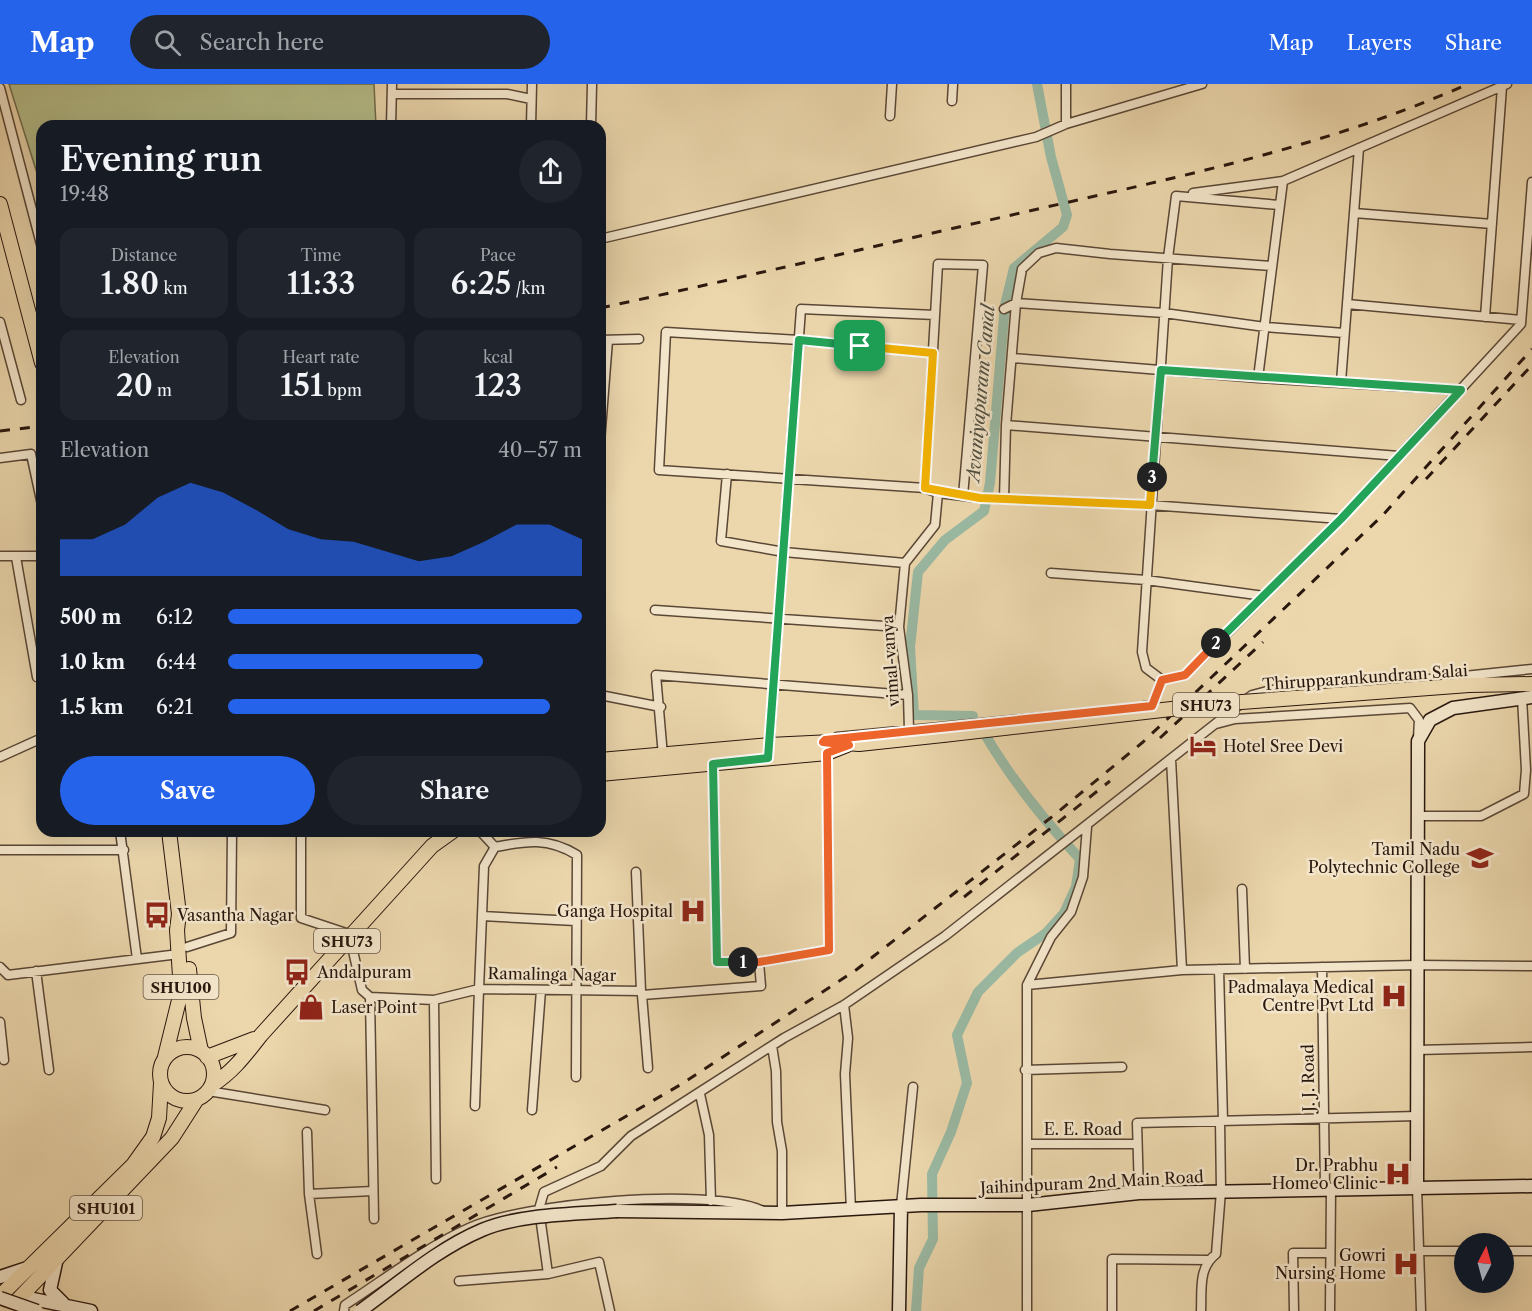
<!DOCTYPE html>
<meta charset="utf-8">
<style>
body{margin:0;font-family:"Libre Caslon Text",serif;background:#20242c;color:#f1f3f6;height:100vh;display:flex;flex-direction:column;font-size:22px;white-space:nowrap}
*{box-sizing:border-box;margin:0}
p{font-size:20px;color:#9ea1a6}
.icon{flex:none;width:33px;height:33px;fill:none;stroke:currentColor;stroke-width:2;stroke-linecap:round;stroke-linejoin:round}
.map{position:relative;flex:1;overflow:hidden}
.panel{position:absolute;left:36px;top:36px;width:570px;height:717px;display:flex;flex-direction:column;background:#171b24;border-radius:18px;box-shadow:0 6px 24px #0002}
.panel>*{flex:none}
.needle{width:39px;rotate:6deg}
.fabs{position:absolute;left:1454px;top:1149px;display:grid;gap:12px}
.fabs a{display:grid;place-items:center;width:60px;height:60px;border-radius:50%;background:#171b24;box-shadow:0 6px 24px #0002;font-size:30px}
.pin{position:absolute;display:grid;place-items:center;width:51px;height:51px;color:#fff;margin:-26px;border-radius:12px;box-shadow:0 3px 9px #0006}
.km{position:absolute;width:30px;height:30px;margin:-15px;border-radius:50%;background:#222;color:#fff;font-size:16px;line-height:30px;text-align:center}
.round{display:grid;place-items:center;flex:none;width:63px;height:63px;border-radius:32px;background:#20242c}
.head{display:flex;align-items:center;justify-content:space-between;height:102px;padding:0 24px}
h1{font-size:33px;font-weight:600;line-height:45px}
.stats{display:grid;grid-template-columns:repeat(3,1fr);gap:9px;height:102px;padding:6px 24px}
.stats div{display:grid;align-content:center;border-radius:15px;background:#20242c;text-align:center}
.stats b{font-size:30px;font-weight:600}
.stats small{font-size:16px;font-weight:400}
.stats p{font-size:16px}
.chart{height:168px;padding:12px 24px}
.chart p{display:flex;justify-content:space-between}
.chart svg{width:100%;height:108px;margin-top:6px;fill:#2563eb;opacity:.7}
.cta{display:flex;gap:12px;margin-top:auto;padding:12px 24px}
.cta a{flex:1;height:69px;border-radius:36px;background:#2563eb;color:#fff;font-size:24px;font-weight:600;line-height:69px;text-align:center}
.cta a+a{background:#20242c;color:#f1f3f6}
ul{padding:0 24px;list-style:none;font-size:20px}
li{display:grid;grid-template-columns:96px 72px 1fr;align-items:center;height:45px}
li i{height:15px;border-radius:8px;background:#2563eb}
header{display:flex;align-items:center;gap:36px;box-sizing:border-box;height:84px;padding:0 30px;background:#2563eb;color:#fff}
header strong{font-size:28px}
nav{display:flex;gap:33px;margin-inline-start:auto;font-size:21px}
.search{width:420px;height:54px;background:#20242c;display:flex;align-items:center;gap:15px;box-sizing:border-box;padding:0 21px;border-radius:33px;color:#9ea1a6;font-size:22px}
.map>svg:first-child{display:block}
</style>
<header>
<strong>Map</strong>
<div class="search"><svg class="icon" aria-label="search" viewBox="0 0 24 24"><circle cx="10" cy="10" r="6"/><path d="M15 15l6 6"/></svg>Search here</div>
<nav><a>Map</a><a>Layers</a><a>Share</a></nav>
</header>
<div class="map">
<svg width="1532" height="1227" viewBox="0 0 1532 1227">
<rect width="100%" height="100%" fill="#ecd7ad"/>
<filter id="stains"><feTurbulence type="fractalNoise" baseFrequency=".00333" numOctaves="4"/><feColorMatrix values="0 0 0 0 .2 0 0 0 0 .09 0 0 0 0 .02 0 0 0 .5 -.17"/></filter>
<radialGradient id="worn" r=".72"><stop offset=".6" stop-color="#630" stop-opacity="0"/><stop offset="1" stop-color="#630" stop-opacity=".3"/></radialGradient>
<path fill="#b6bf8b" stroke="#706b4c" stroke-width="1.5" d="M9 0H374L376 42H42V105Z"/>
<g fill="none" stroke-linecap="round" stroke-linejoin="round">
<path stroke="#9abaa4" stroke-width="10" d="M973 632 914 631 910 563 918 488 945 456 984 427 990 399 1005 221 1014 184 1063 143 1067 131 1051 73 1037 0
M916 1227 919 1184 933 1155 932 1090 951 1048 967 999 957 951 978 908 1017 869 1046 849 1064 829 1076 803 1080 775C1043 735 1010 694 983 647"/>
<g stroke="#5a4736" stroke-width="11">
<path id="street" d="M0 4 42 164
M392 10H507L531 15
M952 17 953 0
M890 32 892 0
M1066 40V0
M391 42 392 0
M531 42 532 0
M591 42 592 0
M1193 109 1283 97 1507 0
M1279 121 1176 112 1168 174 1142 568 1146 584 1162 596 1185 591 1341 435 1521 240 1532 98
M1354 129 1492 140
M600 155 1036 53 1066 40 1202 0
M1347 220 1521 236
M1004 225 1016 219 1164 229 1265 243 1344 249
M1485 233 1502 3
M0 238 21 316
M600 256 639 255
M933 269 799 256 666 248 659 386 925 404 938 409 980 414 1150 421 1341 435
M1012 274 1258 294 1461 306
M1258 294 1283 97
M1341 298 1359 64
M1006 341 1399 372
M600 358 608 256
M0 374 31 370 42 421
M727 390 721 457 784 468 905 479
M925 404 938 180 983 181 963 412
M1004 415 1006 341 1016 219 1022 185 1039 169 1056 164 1110 170 1271 182
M0 472H42
M16 473 37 593
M1051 489 1146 496 1264 512
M655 526 899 543
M600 611 661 623
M1144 622H1152L1162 596
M1216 640 1235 635 1410 624 1419 636 1418 654
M909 646 908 611 899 543 905 479 935 441 938 409
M837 653 1054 632
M769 663 801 225 935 231
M663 672 656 591 908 611
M0 673 42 654
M1171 675 1182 886
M713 679 717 878H759
M1418 732H1481L1524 710 1526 686 1522 614
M120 747 137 875
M301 747V834L352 851
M480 747 495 763 484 782 479 905 641 907 642 911
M495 763C526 757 548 753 577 771L576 993
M0 766H124
M636 788 641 907
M1242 805 1245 885
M482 832 575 837
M350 854 362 906 370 913 374 1135
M187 863 231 849 232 747
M0 883 8 891 179 870
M1322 883 1325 1105
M1219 885 1223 1037
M36 887 49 986
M1027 901 1051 853 1071 828 1083 793 1087 743
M642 911 761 902 759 878 829 866 827 669
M642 911 648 984
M370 913 434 916 436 1095
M434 916 479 905 475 1022
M844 921 848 954 845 990 851 1126
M0 938 4 976
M772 962 776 987 777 1038 782 1067V1129
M1417 966 1532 963
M1025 986 1122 983
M208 1007 325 1026
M700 1010 709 1051 711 1117
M532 1026 541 906
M307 1048 309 1110
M1029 1060H1137
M1417 1103 1421 1227
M1139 1109 1137 1039 1417 1032
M901 1122 913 1003
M1419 1167H1464
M1503 1167H1532
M317 1170 309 1110 373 1107
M548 1190 539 1125 544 1108 601 1082 631 1052 784 954 844 921 945 852 1252 611 1271 606 1445 594 1532 585
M459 1197 548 1190 599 1178 610 1227
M344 1227 345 1221C385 1195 425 1164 469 1144 524 1119 705 1103 761 1126
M1027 1227V901L1182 886 1418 881 1532 882
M1112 1227V1175L1208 1176
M1201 1227C1202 1206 1198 1184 1216 1170L1221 1107 1220 1037
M1294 1227 1293 1169H1330
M1330 1227 1331 1105"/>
</g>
<g stroke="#29170e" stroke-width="15">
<path id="secondary" d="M1417 1103 1418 657 1430 636 1453 624 1532 613
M617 1127 782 1129 921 1121H1028L1139 1109 1532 1102
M57 1174 50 1206 63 1219
M0 1193 30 1183
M0 1223 19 1224 33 1215 91 1227
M899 1227 901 1122"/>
</g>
<g stroke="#29170e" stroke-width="16">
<path id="primary" d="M0 120 42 279
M1469 601 1532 600
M600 676 769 661 832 658 859 660 943 651
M600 690 827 669 847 661
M189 885 194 934 201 967
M160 990a27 27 0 1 1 54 0a27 27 0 1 1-54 0Z
M165 973 181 908 177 846 179 830 169 747
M207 973 254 955
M212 1001C233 988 246 970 261 951L432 762 453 747
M0 1212 133 1081 153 1053 159 1034 161 999
M7 1227 172 1054 197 1015"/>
</g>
<use href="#street" stroke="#f3e5ca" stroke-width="8"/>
<use href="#secondary" stroke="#f3e5ca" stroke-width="12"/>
<use href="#primary" stroke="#ecd7ad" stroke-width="14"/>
<path stroke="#29170e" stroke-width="3" stroke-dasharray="10 10" stroke-linecap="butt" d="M600 224C746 193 892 158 1038 125 1183 92 1331 61 1468 0
M0 347 42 342
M1426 395 1532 281
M1160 654 1263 558
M964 813 1110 697
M290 1227 680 1001 856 886 1053 732 1143 658 1382 432 1532 265
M314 1227 557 1083"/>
<g stroke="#29170e" stroke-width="15" stroke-linecap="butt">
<path id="secondary-bridge" d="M0 1214 37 1227
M360 1227C399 1199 437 1165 482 1146 519 1130 576 1130 617 1127"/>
</g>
<g stroke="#29170e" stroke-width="16" stroke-linecap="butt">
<path id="primary-bridge" d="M943 651 1215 620 1469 601"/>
</g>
<use href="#secondary-bridge" stroke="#f3e5ca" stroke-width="12"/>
<use href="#primary-bridge" stroke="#ecd7ad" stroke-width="14"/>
</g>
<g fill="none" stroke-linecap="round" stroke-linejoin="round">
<g stroke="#fff" stroke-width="12">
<path id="split-1" d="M743 878H717L713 680 768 674 799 256 860 262"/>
</g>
<g stroke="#fff" stroke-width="12">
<path id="split-2" d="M743 878H759L829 866 827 669 849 661 823 658 825 656 1152 622 1162 596 1185 591 1216 559"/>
</g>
<g stroke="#fff" stroke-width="12">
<path id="split-3" d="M1152 393 1161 286 1461 306 1341 435 1216 559"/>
</g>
<g stroke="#fff" stroke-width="12">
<path id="split-4" d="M860 262 933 269 925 404 980 414 1150 421 1152 393"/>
</g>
<use href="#split-1" stroke="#22a559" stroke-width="8"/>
<use href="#split-2" stroke="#f0652b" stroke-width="8"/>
<use href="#split-3" stroke="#22a559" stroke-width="8"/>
<use href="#split-4" stroke="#f5b400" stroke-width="8"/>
</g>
<defs>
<g id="hotel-bare" transform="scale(2.07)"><path d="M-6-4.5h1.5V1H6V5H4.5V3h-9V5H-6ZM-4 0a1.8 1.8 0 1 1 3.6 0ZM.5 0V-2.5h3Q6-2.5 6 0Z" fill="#8f2418" stroke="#f3e5ca" stroke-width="2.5" paint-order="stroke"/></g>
<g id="university-bare" transform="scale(2.07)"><path d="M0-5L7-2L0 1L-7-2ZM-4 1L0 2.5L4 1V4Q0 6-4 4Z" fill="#8f2418" stroke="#f3e5ca" stroke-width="2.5" paint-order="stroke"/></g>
<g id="hospital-bare" transform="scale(2.07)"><path d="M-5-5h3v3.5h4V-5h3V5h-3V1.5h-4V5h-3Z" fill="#8f2418" stroke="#f3e5ca" stroke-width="2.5" paint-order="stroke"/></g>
<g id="bus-bare" transform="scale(2.07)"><path d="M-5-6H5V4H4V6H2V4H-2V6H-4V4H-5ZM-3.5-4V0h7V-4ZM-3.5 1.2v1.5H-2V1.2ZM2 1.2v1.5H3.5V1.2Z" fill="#8f2418" stroke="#f3e5ca" stroke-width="2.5" paint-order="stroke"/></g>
<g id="shop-bare" transform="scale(2.07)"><path d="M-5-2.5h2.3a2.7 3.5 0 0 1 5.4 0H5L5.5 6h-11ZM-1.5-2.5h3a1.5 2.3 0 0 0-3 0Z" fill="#8f2418" stroke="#f3e5ca" stroke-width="2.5" paint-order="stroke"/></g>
</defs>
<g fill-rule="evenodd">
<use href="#hotel-bare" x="1203" y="662"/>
<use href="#university-bare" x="1480" y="774"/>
<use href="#hospital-bare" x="693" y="827"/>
<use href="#bus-bare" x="157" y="831"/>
<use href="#bus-bare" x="297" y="888"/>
<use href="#hospital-bare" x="1394" y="912"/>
<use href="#shop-bare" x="311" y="923"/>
<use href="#hospital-bare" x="1398" y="1090"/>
<use href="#hospital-bare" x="1406" y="1180"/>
</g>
<g text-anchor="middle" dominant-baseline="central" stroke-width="5" stroke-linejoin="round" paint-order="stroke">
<g fill="#f3e5ca" stroke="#665546" stroke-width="1.5">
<rect x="1173" y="609" width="66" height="24" rx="4.5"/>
<rect x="314" y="845" width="66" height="24" rx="4.5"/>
<rect x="143.5" y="891" width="75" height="24" rx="4.5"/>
<rect x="70" y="1112" width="72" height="24" rx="4.5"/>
</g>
<g font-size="15" font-weight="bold" fill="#29170e">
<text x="1206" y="621">SHU73</text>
<text x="347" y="857">SHU73</text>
<text x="181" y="903">SHU100</text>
<text x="106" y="1124">SHU101</text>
</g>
<g font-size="16" fill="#29170e" stroke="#f3e5ca">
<text transform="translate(890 577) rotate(-94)">vimal-vanya</text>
<text transform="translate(1365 593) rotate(-4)">Thirupparankundram Salai</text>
<text transform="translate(552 890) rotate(1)">Ramalinga Nagar</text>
<text transform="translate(1308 994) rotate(-91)">J. J. Road</text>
<text x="1083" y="1045">E. E. Road</text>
<text transform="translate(1092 1098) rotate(-3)">Jaihindpuram 2nd Main Road</text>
</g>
<g font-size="16" fill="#29170e" stroke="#f3e5ca" text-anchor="end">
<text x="1223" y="662" text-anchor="start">Hotel Sree Devi</text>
<text x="1460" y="765">Tamil Nadu<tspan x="1460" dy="18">Polytechnic College</tspan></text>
<text x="673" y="827">Ganga Hospital</text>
<text x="177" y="831" text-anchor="start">Vasantha Nagar</text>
<text x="317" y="888" text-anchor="start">Andalpuram</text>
<text x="1374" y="903">Padmalaya Medical<tspan x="1374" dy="18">Centre Pvt Ltd</tspan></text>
<text x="331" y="923" text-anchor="start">Laser Point</text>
<text x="1378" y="1081">Dr. Prabhu<tspan x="1378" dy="18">Homeo Clinic</tspan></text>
<text x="1386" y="1171">Gowri<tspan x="1386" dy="18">Nursing Home</tspan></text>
</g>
<g font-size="18" font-style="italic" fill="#515042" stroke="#f3e5ca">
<text transform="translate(981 309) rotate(-85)">Avaniyapuram Canal</text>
</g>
</g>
<rect width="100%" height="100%" filter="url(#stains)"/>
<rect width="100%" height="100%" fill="url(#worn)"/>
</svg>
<div class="fabs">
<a><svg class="needle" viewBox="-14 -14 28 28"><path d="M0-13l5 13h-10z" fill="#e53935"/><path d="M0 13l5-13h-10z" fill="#9ea1a6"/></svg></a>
</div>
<div class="pin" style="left:860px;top:262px;background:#1e9e55"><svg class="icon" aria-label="arrive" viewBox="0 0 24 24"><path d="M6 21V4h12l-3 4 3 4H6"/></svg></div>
<b class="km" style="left:743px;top:878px">1</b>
<b class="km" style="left:1216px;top:559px">2</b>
<b class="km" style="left:1152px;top:393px">3</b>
<section class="panel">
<div class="head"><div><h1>Evening run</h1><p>19:48</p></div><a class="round"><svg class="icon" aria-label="share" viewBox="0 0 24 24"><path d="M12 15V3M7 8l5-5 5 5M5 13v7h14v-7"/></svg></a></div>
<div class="stats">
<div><p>Distance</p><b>1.80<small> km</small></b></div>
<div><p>Time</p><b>11:33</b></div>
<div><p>Pace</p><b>6:25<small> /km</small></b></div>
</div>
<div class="stats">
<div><p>Elevation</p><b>20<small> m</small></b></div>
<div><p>Heart rate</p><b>151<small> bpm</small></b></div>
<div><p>kcal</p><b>123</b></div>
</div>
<div class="chart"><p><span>Elevation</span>40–57 m</p>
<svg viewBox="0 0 160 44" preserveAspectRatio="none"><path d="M0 44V29L10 29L20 23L30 12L40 6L50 10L60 17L70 25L80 29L90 30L100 34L110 38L120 36L130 30L140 23L150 23L160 29V44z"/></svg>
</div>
<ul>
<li><b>500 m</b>6:12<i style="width:100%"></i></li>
<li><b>1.0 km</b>6:44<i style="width:72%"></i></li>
<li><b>1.5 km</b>6:21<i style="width:91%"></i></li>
</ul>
<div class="cta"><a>Save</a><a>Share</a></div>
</section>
</div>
